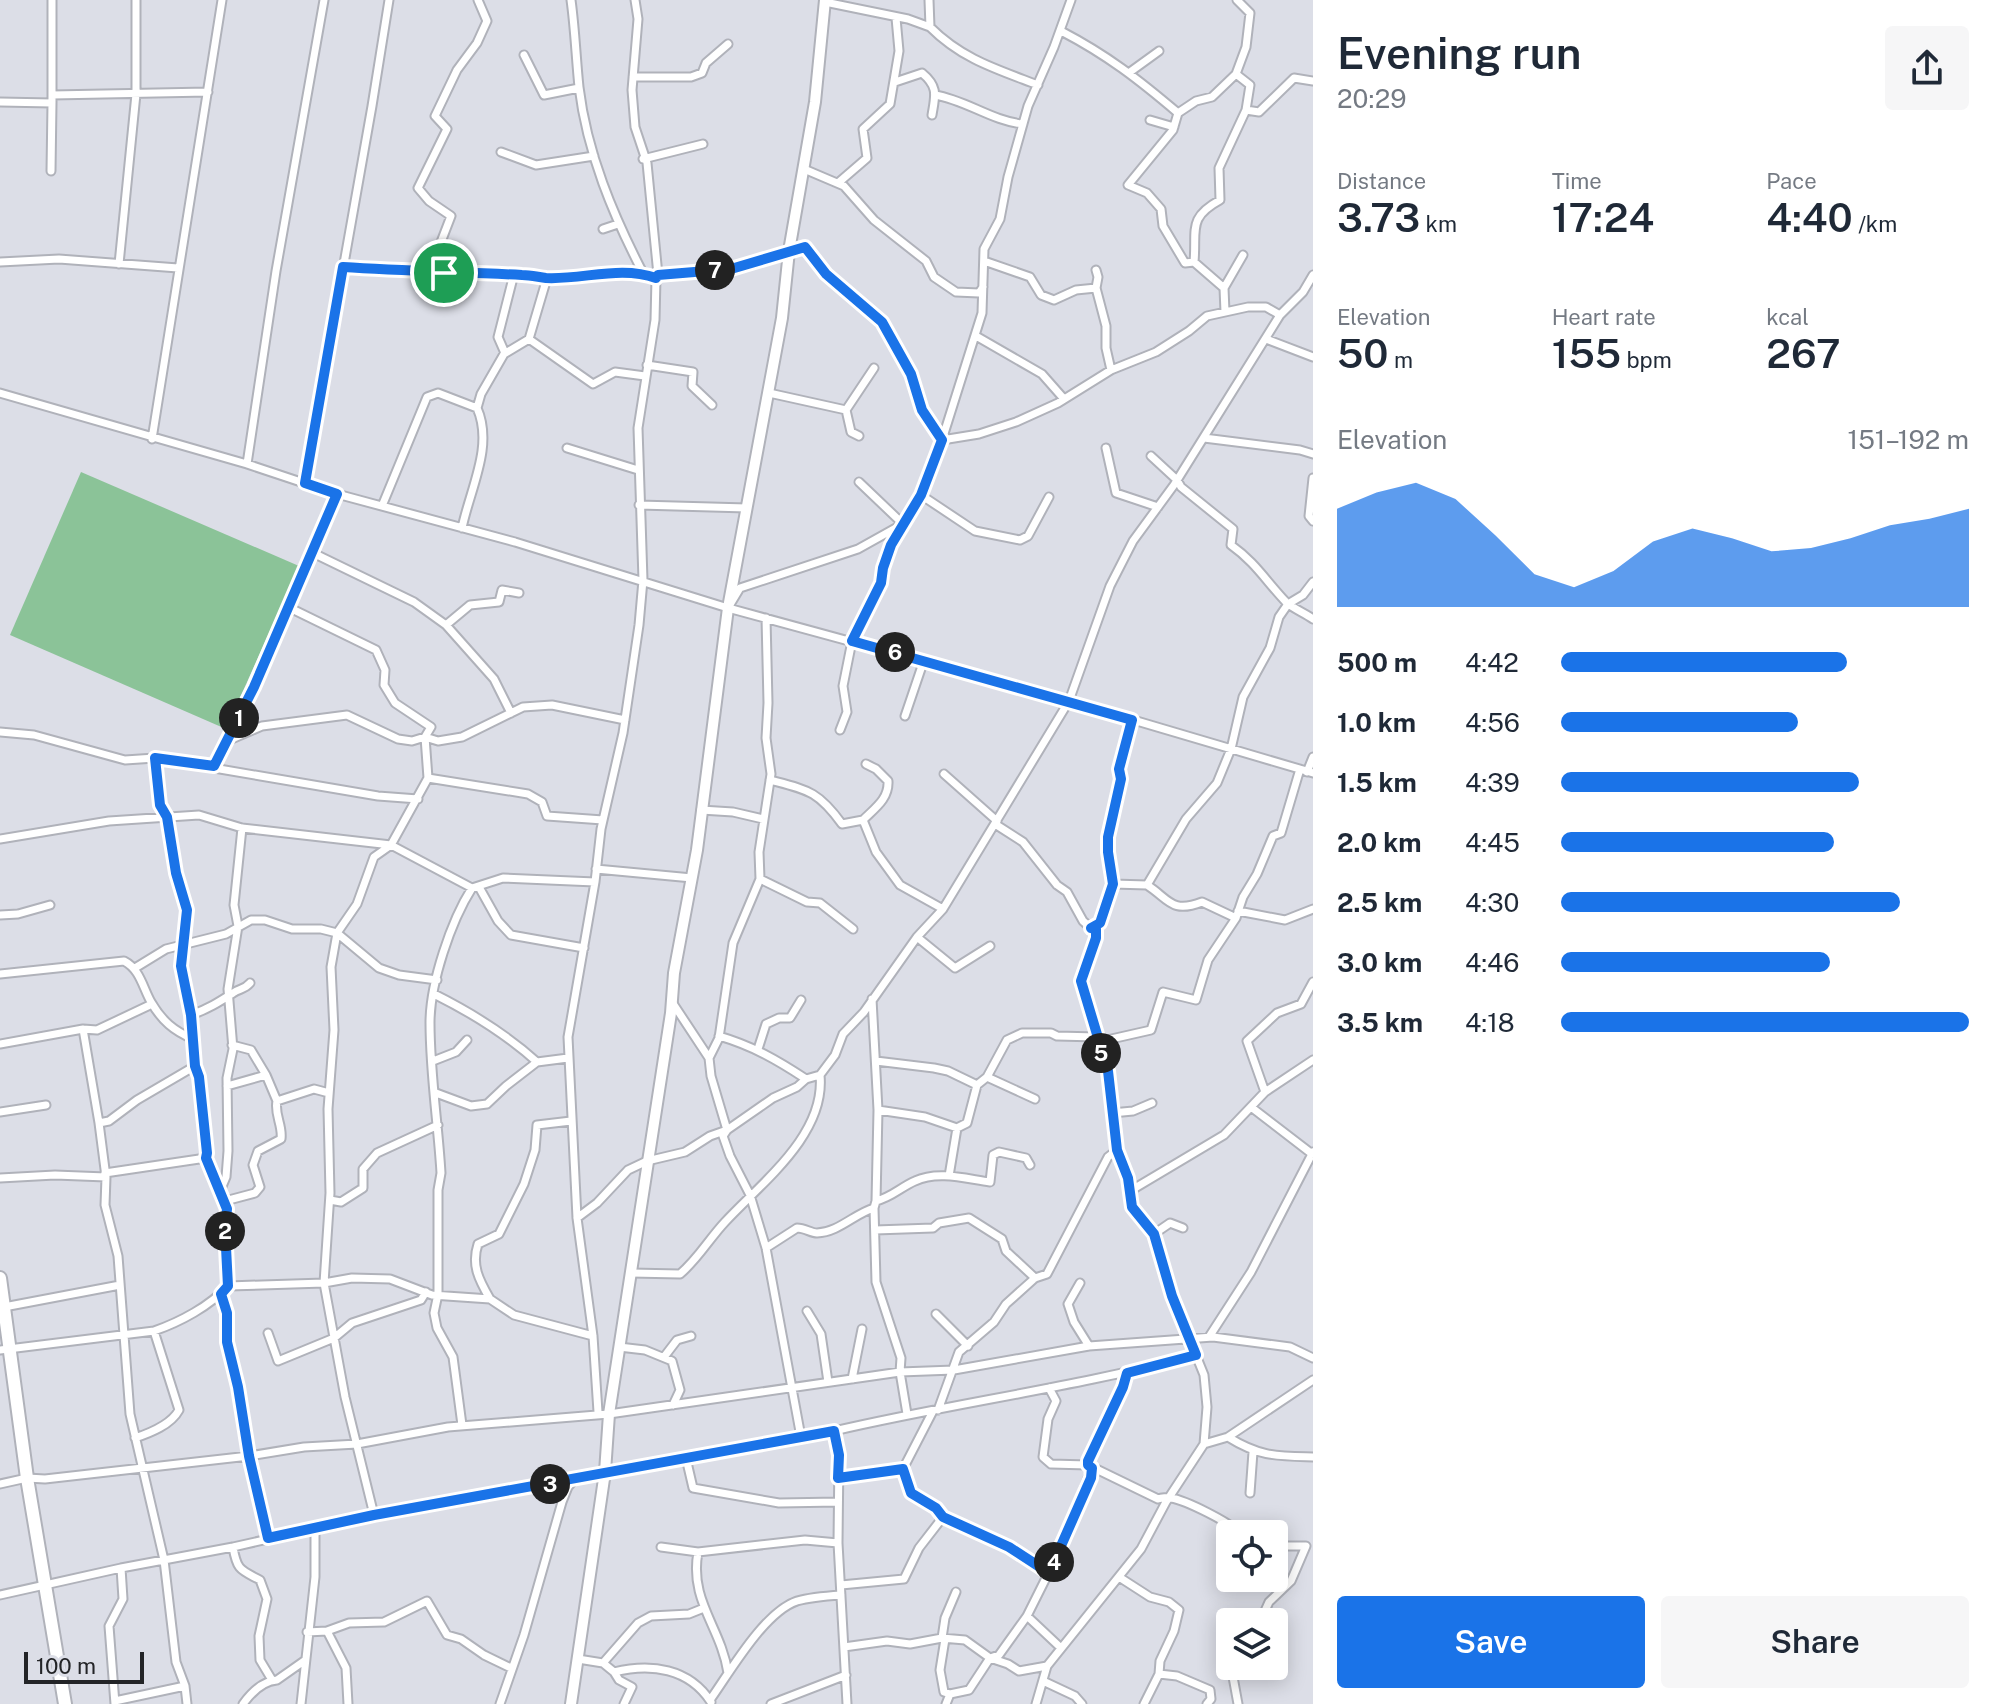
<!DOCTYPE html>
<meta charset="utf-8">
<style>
body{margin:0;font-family:"Public Sans",sans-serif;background:#f6f6f7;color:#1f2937;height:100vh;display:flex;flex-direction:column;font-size:30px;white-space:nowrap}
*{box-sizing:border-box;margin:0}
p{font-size:26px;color:#747a83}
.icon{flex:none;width:44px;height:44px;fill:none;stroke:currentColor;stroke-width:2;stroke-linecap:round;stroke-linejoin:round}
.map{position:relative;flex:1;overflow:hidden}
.side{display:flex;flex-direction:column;background:#fff;width:680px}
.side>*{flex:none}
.tools{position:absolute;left:1216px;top:1520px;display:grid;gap:16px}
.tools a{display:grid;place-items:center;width:72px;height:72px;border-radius:8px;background:#fff;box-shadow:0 4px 20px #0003;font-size:40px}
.scale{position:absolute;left:24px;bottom:20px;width:120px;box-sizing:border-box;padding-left:8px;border:4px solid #232427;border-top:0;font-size:22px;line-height:28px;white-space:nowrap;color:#232427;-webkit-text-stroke:6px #dcdee7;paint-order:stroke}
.pin{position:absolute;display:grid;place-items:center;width:68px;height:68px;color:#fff;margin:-34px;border:4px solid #fff;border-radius:50%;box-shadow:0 2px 8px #0007}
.km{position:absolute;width:40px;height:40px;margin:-20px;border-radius:50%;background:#222;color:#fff;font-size:22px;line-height:40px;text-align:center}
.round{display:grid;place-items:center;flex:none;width:84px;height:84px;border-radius:8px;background:#f6f6f7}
.headline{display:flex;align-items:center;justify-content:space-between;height:136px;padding:0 24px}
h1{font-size:44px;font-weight:600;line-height:60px}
.figures{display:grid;grid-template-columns:repeat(3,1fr);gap:12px;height:136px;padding:8px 24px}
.figures div{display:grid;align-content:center}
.figures b{font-size:40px;font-weight:600}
.figures small{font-size:22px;font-weight:400}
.figures p{font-size:22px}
.chart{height:224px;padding:16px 24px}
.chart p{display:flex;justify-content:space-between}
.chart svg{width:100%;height:144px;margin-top:8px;fill:#1a73e8;opacity:.7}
.action{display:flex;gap:16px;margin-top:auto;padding:16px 24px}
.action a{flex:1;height:92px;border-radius:8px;background:#1a73e8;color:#fff;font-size:32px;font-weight:600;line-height:92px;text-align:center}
.action a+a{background:#f6f6f7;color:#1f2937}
ul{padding:0 24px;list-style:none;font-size:26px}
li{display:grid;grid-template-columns:128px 96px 1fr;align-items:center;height:60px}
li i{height:20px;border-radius:10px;background:#1a73e8}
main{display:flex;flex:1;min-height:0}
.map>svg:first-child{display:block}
</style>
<main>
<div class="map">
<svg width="1313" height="1704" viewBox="0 0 1313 1704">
<rect width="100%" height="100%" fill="#dcdee7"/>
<path fill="#8bc398" d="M81 472 299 566 226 729 10 635Z"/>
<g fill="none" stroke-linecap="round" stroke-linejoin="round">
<g stroke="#b0b2ba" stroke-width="11">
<path id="street" d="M52 0V95
M571 0C575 29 576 58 579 87 587 153 613 215 643 273
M635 0 638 19 632 90 635 127 647 163 658 275
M929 0 930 27C962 59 996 69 1038 85
M825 2 908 19 930 27
M1061 31C1107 55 1138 79 1178 113L1196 101 1212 97 1236 74 1246 47 1250 13 1237 0
M524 55 544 95 579 88
M1130 72 1159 51
M633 77H691L702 73 706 63 728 44
M895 82 922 73C939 87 935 96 932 115
M935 95C966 100 992 121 1023 124
M0 102 52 103 51 171
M52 103V95L208 92
M1246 110 1259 112 1294 78 1313 81
M1178 113 1173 130 1128 185 1147 193 1161 209 1163 226 1185 263 1194 262 1224 288 1225 312
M1150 120 1174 127
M501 152 536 165 594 156
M643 159 703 144
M804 169 844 186 874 220 926 261 934 277 956 292 979 293 983 287
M838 183 867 158 863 129 890 104 899 51 896 18
M603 229 618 224
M984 261 1030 277 1041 295 1054 300 1076 290 1096 288 1106 326V348L1111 370
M0 262 59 259 178 268
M1194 262C1197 230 1187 218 1220 200L1219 168 1246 110 1250 85 1236 74
M119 264 136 94V0
M343 267C403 271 462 273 522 275 530 275 538 277 546 278 583 280 619 265 656 278
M444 273 441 242 451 216 429 201 418 188 447 129 435 116 457 70 477 43 487 21 478 0
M547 278 529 339 593 384 615 372 645 376
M1096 288 1098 277 1096 270
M1224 288 1243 255
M976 336 1042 374 1064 399
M1266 339 1313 357
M505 353 498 337 514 274
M647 365 693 372 692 386 712 405
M0 393 247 464 337 494 515 542 728 608 1069 701 1313 773
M769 393 846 410 874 368
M846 410 851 432 859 436
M1204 438 1300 450 1313 454
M152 439C175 292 200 146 222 0
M942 440 979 434 1016 422 1058 403 1111 370 1156 352 1189 331 1207 316 1248 307H1266L1280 315
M567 448 638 470
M1106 448 1116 493 1158 507
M1151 456 1177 480 1181 487 1233 529 1231 545C1255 562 1266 581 1286 602 1292 608 1305 613 1313 619
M247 464 276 271 324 0
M1313 478 1309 516 1313 521
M859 482 902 523
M305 483 372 106 389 0
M921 495 975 531 1020 540 1028 536 1049 497
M639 505 747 508
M382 506 427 397 438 393 477 408 481 394 504 354 529 339
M462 528C470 489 494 446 477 408
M313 553 414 602 446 625 494 679 511 713
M731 603 740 588 858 549 901 525 921 495 942 440 982 313 984 249 1000 219 1008 177 1028 106 1054 47 1071 0
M290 608 376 650 385 670 384 685 395 703 431 727 425 737 428 778
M446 625 470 605 499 602 502 590 519 593
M905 716 924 660
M840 730 847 712 843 686 852 641 881 583 883 568 901 525
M0 732 34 735 125 760 155 758 378 796 418 799
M227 741 262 726 347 715 398 739 412 741 425 737 438 741 462 737 523 707 552 705 625 720
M155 758 160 805 167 817 176 873 187 910 181 966 191 1015 195 1066 199 1077 207 1153 206 1158 227 1209 225 1228 228 1286
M214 766 254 687 337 494
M1307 772 1313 757
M944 774 997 821
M770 780C808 790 818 791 842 824L863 820 876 852 900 885 943 909
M701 810 733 812 763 819
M863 820C875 808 889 799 888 781L876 769 866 764
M995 824 1023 842 1057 885 1067 892 1083 921 1091 928 1096 929V938L1081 981 1108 1071 1117 1150 1128 1178 1132 1207 1154 1234 1172 1296 1204 1375 1207 1407 1204 1444 1166 1502 1141 1549 1047 1666 1036 1704
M0 839 109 821 199 815 242 828 391 845 472 888 503 878 595 882
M596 869 692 878
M760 879 807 902 820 903 853 929
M1113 884 1147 885 1186 819 1217 783 1231 749 1243 697 1270 648 1279 617 1288 604 1303 595 1313 582
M1147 885C1169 899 1171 914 1202 902L1236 918
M479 887 498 921 511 935 584 948
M1238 911 1285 920 1313 909
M0 915 18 914 50 905
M1091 928 1100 923 1113 884 1108 852V837L1121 779 1119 769 1132 720
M917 937 955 968 990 946
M135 968 166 949 226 934 251 920H265L292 929H321L337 933 379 968 399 975 437 980
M0 974 124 961C140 969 143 988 151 1002 162 1021 174 1031 193 1039
M434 994C472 1013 506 1034 537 1062L568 1058
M872 999 878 1110 876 1201 874 1208 876 1282 901 1358 900 1372 907 1414
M672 1002 709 1058 711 1076 727 1130 723 1136 730 1156 750 1195 766 1248 801 1437
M191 1015C208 1009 219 1002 233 993 240 988 244 990 250 983
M83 1029 99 1123 106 1177 105 1205 118 1256 130 1414 164 1560 176 1662 185 1686 187 1704
M719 1036C753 1046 777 1060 806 1079
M1098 1042 1151 1030 1163 992 1196 1000 1208 960 1236 918 1243 897 1257 874 1273 836 1281 833 1300 769
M0 1044 83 1029 97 1030 152 1004
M758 1049 766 1024 779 1018H790L801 1000
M709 1058 719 1038 733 943 760 879 759 852 771 774 766 738 768 703 766 618
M433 1061 456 1052 467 1040
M876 1061 934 1068 948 1071 977 1085
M266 1075 277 1101
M987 1077 1035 1099
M227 1086 266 1075 251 1050 232 1045
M1265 1092 1247 1041 1277 1013 1301 1004 1313 982
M436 1093 471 1106 487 1104 506 1086 537 1062
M1251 1107 1312 1154
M878 1110 925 1117 957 1128
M0 1112 46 1105
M1112 1113 1133 1111 1152 1103
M99 1123 109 1121 137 1100 195 1066
M105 1173 206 1158
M949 1176 957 1128 967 1123 977 1085 987 1077 1007 1040 1022 1033H1051L1057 1036 1097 1037
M0 1178 55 1175 106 1177
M221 1189 226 1177 228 1151 227 1078 233 1049 228 989 238 926 234 905 242 828
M1130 1191 1224 1135 1265 1092 1313 1060
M330 1200 341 1202 363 1188V1169L377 1153 438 1125
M225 1201 255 1193 260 1187 253 1165 258 1151 281 1139C283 1125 274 1115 277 1101L314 1089 329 1093
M876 1201C892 1197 901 1187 915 1181 938 1170 967 1179 990 1182L993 1155 999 1152 1026 1158 1030 1165
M577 1218 597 1203 628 1170 647 1161 685 1152 710 1136 727 1130 773 1098 797 1087 806 1079 820 1075
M875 1230 933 1228 939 1223 969 1218 1002 1239 1006 1251 1035 1278
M1154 1234 1170 1223 1183 1228
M766 1248 797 1228C805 1228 811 1233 817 1233 839 1232 854 1214 874 1208
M631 1273 680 1274C698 1259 709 1239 725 1222 761 1183 826 1135 820 1075L835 1055 843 1034 864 1012 917 937 943 909 1069 701 1110 586 1133 541 1174 485 1280 315 1303 292 1313 275
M1080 1283 1068 1304 1074 1322 1089 1346
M221 1294 227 1313V1342L238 1387 249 1456 268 1538
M490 1299C479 1280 471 1265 478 1244L499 1234 524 1184 535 1150 537 1125 571 1121
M4 1307 120 1285
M807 1311 821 1334 828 1382
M936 1314 968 1346
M268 1333 278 1361 334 1338 352 1323 421 1300 426 1292
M1209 1337 1251 1272 1313 1152
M619 1347 645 1350 672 1361 680 1390 673 1405
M0 1350 154 1331C180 1322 210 1306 228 1286L324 1283 352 1278 390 1279 432 1295 490 1299 514 1315 593 1336
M664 1357 677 1340 691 1336
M852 1379 862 1329
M1049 1388 1056 1401 1048 1419 1043 1457 1051 1464 1088 1465 1158 1499C1161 1498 1168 1497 1171 1498 1185 1500 1232 1523 1240 1534
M938 1410 959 1352 994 1322 1006 1304 1035 1278 1047 1274 1108 1157 1117 1150
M598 1412 593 1336 577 1218 568 1037 595 882 601 829 623 733 639 625 643 580 638 428 655 320 656 278 658 275 731 269 805 247 826 274 882 322 911 374 922 410 942 440
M462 1425 453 1357 437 1328 434 1313 438 1294V1190L441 1173C438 1123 430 1073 430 1023 430 983 451 921 472 888
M834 1431 839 1455 838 1543 847 1704
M1228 1437C1260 1457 1277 1456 1313 1457
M135 1438C150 1433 171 1425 179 1410L154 1331
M1204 1444 1228 1437 1313 1380
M686 1458 693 1488 779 1503 838 1502
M1088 1465 1123 1387 1127 1373
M903 1469 911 1493 936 1508 943 1517 1009 1547 1049 1573
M838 1478 903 1469 933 1411
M0 1484 27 1478 45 1479 249 1456 304 1447 357 1444 448 1427 609 1414 900 1372 954 1370 1089 1346 1213 1337 1290 1347 1313 1358
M1250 1493 1253 1452
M374 1515 345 1397 324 1283 330 1193 328 1109 334 1030 331 967 337 933 357 904 374 857 391 845 428 778 528 794 542 802 547 816 603 820
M233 1547C237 1571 241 1570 260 1580L267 1599 259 1636 260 1660 272 1680
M661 1547 698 1552 805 1540 838 1543
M698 1552C689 1601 721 1627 728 1673
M1119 1577 1150 1597 1169 1602 1179 1610 1174 1631 1160 1661 1159 1674 1144 1704
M841 1585 904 1579 919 1548 943 1517
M0 1595 121 1568 233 1547 374 1515 834 1431C954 1403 1077 1387 1196 1355
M1027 1616 1061 1648
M1260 1622 1269 1602 1291 1581 1306 1546H1274
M327 1631 346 1668 348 1704
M307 1632 327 1631 349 1623 384 1622 427 1601 447 1635 461 1639 484 1655 511 1668
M942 1638 945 1618 956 1592
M945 1639 940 1670 944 1692 950 1694
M844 1647 887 1641 910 1644 942 1638 965 1640 990 1658 1008 1664 1019 1671 1047 1666
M578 1659 603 1663 614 1672C651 1663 689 1668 711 1702
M603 1663 638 1623 651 1616 689 1614 704 1608
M1231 1666 1238 1704
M614 1672 619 1680 632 1687 624 1704
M1159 1674 1177 1676 1210 1690 1211 1699 1207 1704
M1043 1681 1075 1696 1082 1704
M710 1700C730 1672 764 1612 797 1601 811 1597 826 1596 841 1595
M115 1701 185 1686
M115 1704 109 1626 123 1599 121 1568
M243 1704C251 1693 263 1681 277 1680L304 1661
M301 1704 315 1577V1528
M500 1704 524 1635 562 1502 568 1487 574 1480
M771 1704 846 1675
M946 1704 950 1694 969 1690 990 1658 999 1655 1027 1616 1058 1554 1092 1468"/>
</g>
<g stroke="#b0b2ba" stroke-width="14">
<path id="secondary" d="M571 1704 605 1472 609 1414 671 1013 674 973 697 850 728 608 782 318 789 251 815 102 825 0"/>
</g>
<g stroke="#b0b2ba" stroke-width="16">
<path id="primary" d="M0 1278 27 1478 65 1704"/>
</g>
<use href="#street" stroke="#fff" stroke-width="7"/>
<use href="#secondary" stroke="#fff" stroke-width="10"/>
<use href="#primary" stroke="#fff" stroke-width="12"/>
</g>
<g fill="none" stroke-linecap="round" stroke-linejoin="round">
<g stroke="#fff" stroke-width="16">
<path id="route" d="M805 247 826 274 882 322 911 374 922 410 942 440 921 495 891 545 883 568 881 583 852 641 1132 720 1119 769 1121 779 1108 837V852L1113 884 1100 923 1091 928 1096 929V938L1081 981 1108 1071 1117 1150 1128 1178 1132 1207 1154 1234 1172 1296 1196 1355 1127 1373 1123 1387 1088 1461V1465L1092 1468 1091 1478 1049 1573 1009 1547 943 1517 936 1508 911 1493 903 1469 838 1478 839 1455 834 1431 374 1515 268 1538 249 1456 238 1387 227 1342V1313L221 1294 228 1286 225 1228 227 1209 206 1158 207 1153 199 1077 195 1066 191 1015 181 966 187 910 176 873 167 817 160 805 155 758 214 766 254 687 337 494 305 483 343 267C403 271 462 272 522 275 530 275 538 277 546 278 583 280 620 265 656 278L658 275 731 269Z"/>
</g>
<use href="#route" stroke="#1a73e8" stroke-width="10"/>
</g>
</svg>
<div class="tools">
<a><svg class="icon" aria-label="locate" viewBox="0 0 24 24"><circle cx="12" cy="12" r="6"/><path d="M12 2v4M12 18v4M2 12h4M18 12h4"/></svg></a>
<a><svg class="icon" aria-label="layers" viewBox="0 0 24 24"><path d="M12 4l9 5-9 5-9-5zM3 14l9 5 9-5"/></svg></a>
</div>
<div class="scale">100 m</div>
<div class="pin" style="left:444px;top:273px;background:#1e9e55"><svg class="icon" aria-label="arrive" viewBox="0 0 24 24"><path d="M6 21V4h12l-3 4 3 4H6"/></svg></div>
<b class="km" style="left:239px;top:718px">1</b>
<b class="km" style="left:225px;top:1231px">2</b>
<b class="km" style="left:550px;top:1484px">3</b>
<b class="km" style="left:1054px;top:1562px">4</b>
<b class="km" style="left:1101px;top:1053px">5</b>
<b class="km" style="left:895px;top:652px">6</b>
<b class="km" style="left:715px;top:270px">7</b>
</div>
<section class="side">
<div class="headline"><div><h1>Evening run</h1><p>20:29</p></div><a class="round"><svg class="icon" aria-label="share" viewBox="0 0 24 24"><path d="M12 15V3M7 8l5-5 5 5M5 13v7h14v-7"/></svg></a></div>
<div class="figures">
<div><p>Distance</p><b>3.73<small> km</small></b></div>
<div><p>Time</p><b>17:24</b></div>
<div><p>Pace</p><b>4:40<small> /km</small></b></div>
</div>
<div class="figures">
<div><p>Elevation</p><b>50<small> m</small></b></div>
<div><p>Heart rate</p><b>155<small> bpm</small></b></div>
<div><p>kcal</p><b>267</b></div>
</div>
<div class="chart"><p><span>Elevation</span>151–192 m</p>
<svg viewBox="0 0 160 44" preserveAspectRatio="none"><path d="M0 44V14L10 9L20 6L30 11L40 22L50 34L60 38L70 33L80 24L90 20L100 23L110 27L120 26L130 23L140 19L150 17L160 14V44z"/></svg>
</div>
<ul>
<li><b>500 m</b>4:42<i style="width:70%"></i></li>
<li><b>1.0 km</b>4:56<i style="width:58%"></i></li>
<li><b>1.5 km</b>4:39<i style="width:73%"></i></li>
<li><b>2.0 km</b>4:45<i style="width:67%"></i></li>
<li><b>2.5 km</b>4:30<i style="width:83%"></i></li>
<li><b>3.0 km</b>4:46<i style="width:66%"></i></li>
<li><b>3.5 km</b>4:18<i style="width:100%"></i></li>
</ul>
<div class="action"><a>Save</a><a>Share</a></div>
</section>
</main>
